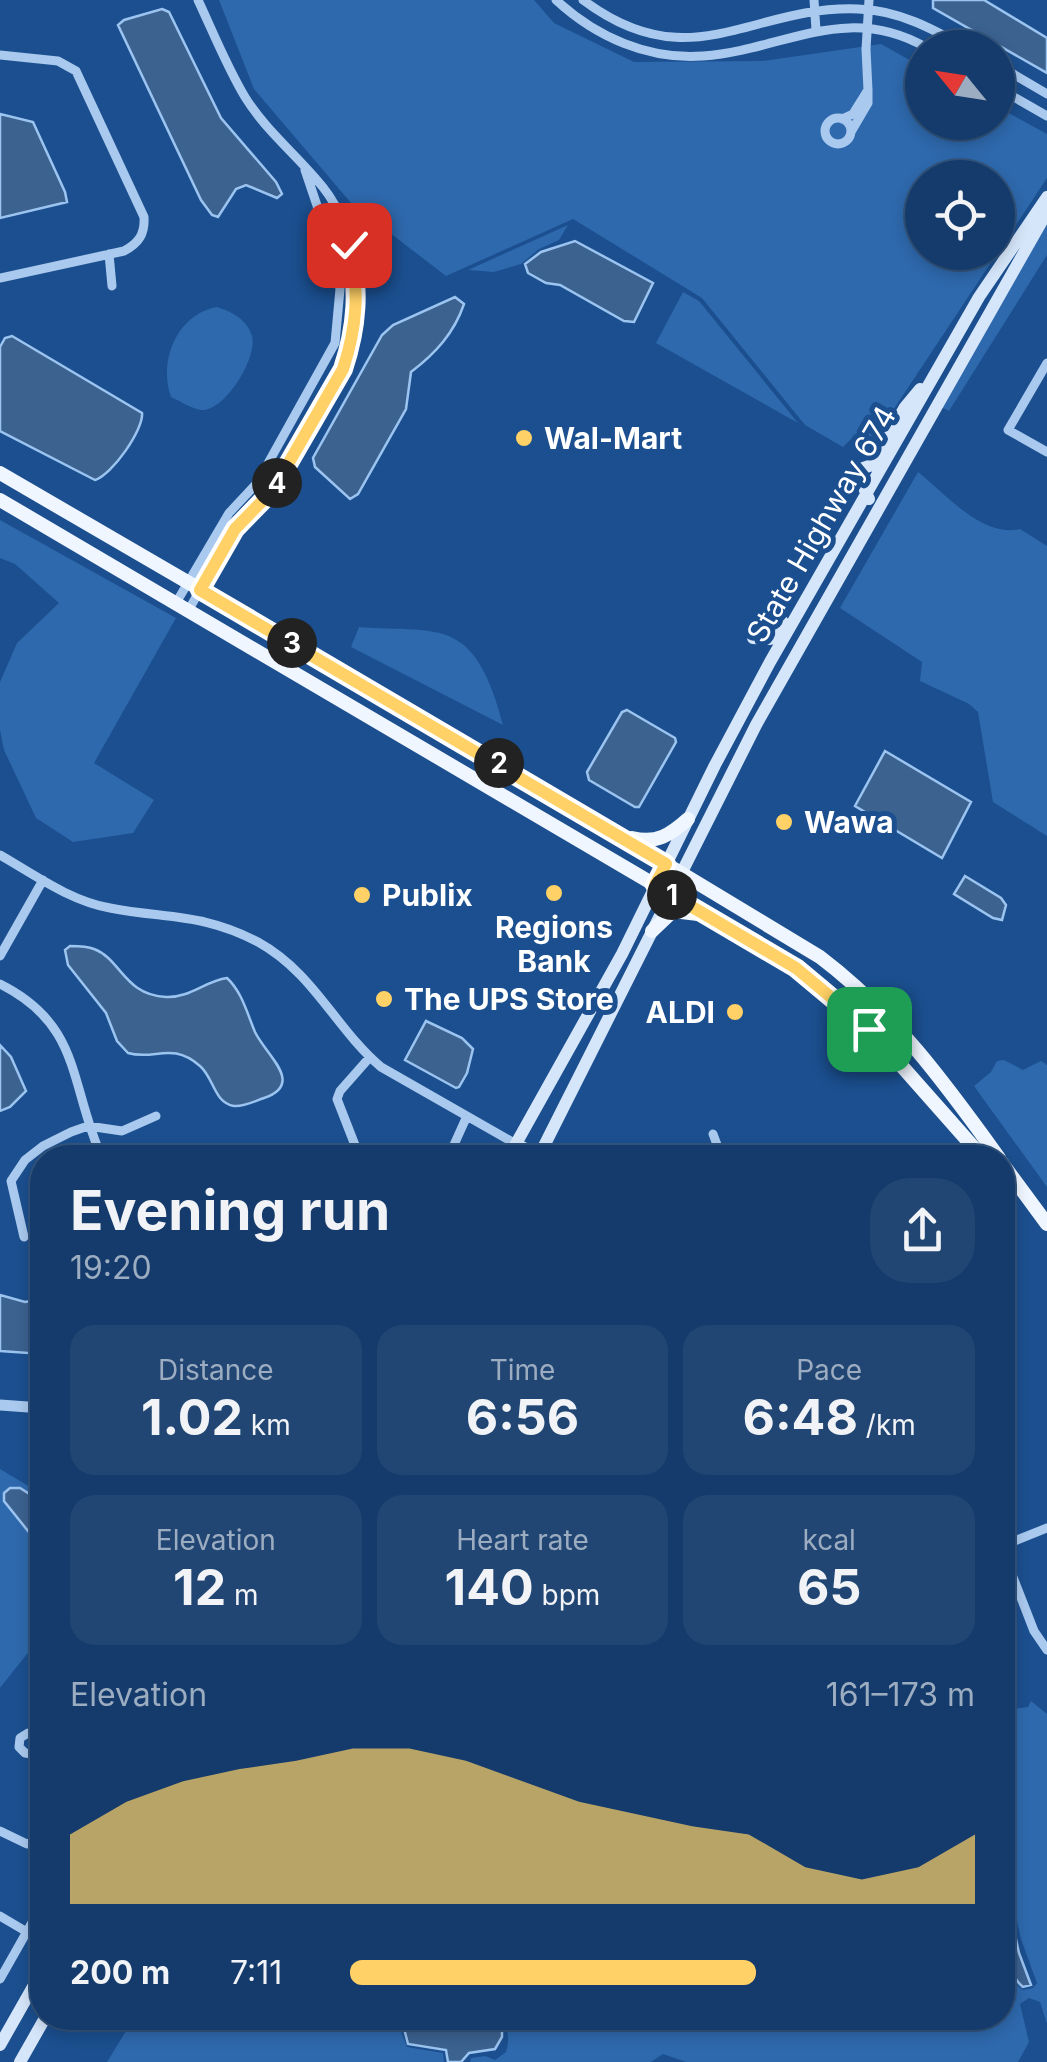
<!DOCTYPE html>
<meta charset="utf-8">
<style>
body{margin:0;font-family:Inter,sans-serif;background:#214673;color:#f1f3f6;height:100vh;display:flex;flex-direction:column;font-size:38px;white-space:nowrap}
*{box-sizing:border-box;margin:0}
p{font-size:32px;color:#9dadc1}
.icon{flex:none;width:55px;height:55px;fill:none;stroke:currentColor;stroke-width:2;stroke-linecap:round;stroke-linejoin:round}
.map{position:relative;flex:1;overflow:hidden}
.details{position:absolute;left:30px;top:1145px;width:985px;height:885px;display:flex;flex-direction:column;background:#143b6b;border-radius:40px;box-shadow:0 5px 15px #0003,0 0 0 2px #33557e}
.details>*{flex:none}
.needle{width:65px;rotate:300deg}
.fabs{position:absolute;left:905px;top:30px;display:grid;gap:20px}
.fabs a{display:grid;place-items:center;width:110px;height:110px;border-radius:50%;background:#143b6b;box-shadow:0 5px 15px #0003,0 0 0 2px #33557e;font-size:50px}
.pin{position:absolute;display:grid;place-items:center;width:85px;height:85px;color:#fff;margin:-42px;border-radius:20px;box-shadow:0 5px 15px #0006}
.km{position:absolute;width:50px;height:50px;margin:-25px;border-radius:50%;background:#222;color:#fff;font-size:28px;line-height:50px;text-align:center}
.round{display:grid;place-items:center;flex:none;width:105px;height:105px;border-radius:40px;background:#214673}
.head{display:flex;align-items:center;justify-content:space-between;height:170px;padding:0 40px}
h1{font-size:55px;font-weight:700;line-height:75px}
.metrics{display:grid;grid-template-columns:repeat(3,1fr);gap:15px;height:170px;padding:10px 40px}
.metrics div{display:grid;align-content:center;border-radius:25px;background:#214673;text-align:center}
.metrics b{font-size:50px;font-weight:700}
.metrics small{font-size:28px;font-weight:400}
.metrics p{font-size:28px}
.chart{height:280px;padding:20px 40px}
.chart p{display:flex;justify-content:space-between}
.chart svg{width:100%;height:180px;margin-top:10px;fill:#ffd166;opacity:.7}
ul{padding:0 40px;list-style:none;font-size:32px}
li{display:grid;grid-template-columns:160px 120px 1fr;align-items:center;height:75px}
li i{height:25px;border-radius:12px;background:#ffd166}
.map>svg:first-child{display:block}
</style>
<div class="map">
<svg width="1047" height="2062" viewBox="0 0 1047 2062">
<rect width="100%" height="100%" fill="#1b4f8f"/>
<path fill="#2e69ad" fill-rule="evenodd" d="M219 0H534L554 23 634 62 763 61 881 44 922 67V122H998V107L1047 134V178L870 445 858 432 843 447 805 425 702 298 573 219 446 276 351 203 254 89ZM922 178H998V252H922Z
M1047 221V255L949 411 941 407Z
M568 225 559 240 539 249 521 264 494 272 468 270Z
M683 292 699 301 798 423 656 343Z
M217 307C232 312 247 319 252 336 258 357 225 412 201 410 192 409 180 401 171 397 158 361 177 314 217 307Z
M918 472C945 493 982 538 1020 529L1047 546V836L993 802 978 712 969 704 920 681 922 662 840 608Z
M0 520 176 618 94 763 154 800 133 833 73 842 36 818 4 750 0 730V682L17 643 59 603 15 564 0 558Z
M359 627C384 630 432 626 453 638 483 653 495 696 503 725L351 647Z
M1004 1060 1023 1070 1041 1061 1047 1065V1187L974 1086 991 1072 997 1061Z
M0 1469 42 1494V1635L0 1688Z
M1031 1701 1047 1714V2024L1040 2002 1029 1998 1020 2004 1029 2042 1018 2062H686L663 2054 651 2062H470L471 2058 485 2056 495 2060 506 2052C510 2040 509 2026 498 2018H1002L1003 1950 1011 1980 1023 1990 1033 1988 1037 1983 1021 1939 1003 1858V1710L1028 1707Z
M134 2018H391L398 2023 407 2047 443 2053 444 2062H107Z"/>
<path fill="#3c6290" stroke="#9cc4f0" stroke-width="2.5" d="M933 0H984L1047 38V73L933 8Z
M162 9 169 12 221 118 276 182 282 194 277 198 246 185 236 189 218 217 212 215 201 200 118 25 124 20Z
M0 114 33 122 65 192 67 202 0 218Z
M575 241 653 283 634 322 624 321 560 285 546 283 528 273 525 264 541 252Z
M455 297 464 304C454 333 436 353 411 372L406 409 358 494 350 499 315 467 313 458 382 335 393 325Z
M12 336 142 413C144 429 112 475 95 480L0 431V347L5 338Z
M627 710 675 738 676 742 639 807H635L589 780 587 772 622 712Z
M885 751 971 802 942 858 855 806Z
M965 876 1001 898 1006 905 1002 920 993 918 954 894Z
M70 946C77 946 87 946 94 949 121 959 124 995 166 997 190 998 205 981 227 978 242 992 247 1013 255 1032 265 1054 306 1084 264 1098 255 1101 244 1107 234 1106 214 1103 214 1078 200 1066 171 1041 155 1061 128 1053L117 1041 106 1013 68 965 65 950Z
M426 1021 462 1038 473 1049 467 1073 459 1087 456 1088 405 1060Z
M0 1045 11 1057 26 1091 10 1107 0 1111Z
M0 1295 25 1302 42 1299V1354L0 1351Z
M10 1488H20L42 1502V1533L32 1536 4 1501V1493Z
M1002 1876 1019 1953 1031 1985 1023 1987C998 1967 1002 1906 1002 1876Z
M397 2018H492L502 2025V2037L495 2049 469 2053 461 2062H448L446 2050 408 2044 402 2021Z"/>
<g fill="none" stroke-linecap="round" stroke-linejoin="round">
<path stroke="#a9c9ee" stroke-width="9" d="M556 0C596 37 648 60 703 56 784 50 846 1 927 48
M583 0C691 81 751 5 858 9 898 10 933 29 967 48
M814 0 816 30
M0 55 58 61 76 71 144 217C145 234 139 243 124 251L0 278
M998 65 1047 94
M998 88 1047 116
M868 90 866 49 869 0
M825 131a13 13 0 1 1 26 0a13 13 0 1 1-26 0Z
M842 119 853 114 868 90V103L851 132
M109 254 112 286
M1047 363 1008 430 1047 452
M176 603 229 513 257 483 335 343 340 289 328 238 305 170
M188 611 235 529 273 490 343 369C363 308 362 229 316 179 293 152 264 128 245 97 227 67 213 32 198 0
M0 855C35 875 70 901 110 908 167 919 203 913 258 942 314 973 335 1028 381 1067L516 1144
M0 956 43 880
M0 984C82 1025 69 1084 102 1158
M713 1134 722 1158
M360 1158 337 1099 340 1091 370 1057
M453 1158V1147L467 1116
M726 1158 761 1154 771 1158
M24 1237 11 1181 25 1160 43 1146 71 1132 88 1126 122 1131 156 1116
M1002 1546 1047 1528
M1002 1549 1034 1631 1047 1650
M40 1742 39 1748 32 1754 25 1753 19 1747 20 1738 28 1733 42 1742
M0 1831 27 1844 33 1842 42 1828
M0 1916 27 1932
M0 1979 42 1905"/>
<path stroke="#a9c9ee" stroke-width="11" d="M0 1405 42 1408"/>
<path stroke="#d6e6fa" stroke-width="12" d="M846 474 862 484 869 499
M846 474 872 465 905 407 920 389
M753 638 770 639 783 622
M516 1144 524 1148 528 1158
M508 1158 622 954 715 765 770 662 979 297 1047 197
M538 1158 756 725 1047 212
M0 2045 42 1971
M20 2062 45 2018"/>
<path stroke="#f0f6ff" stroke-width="14" d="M0 473 502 765 820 957C894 1013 945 1083 999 1158
M0 500 796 968 869 1029 983 1158
M632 838C657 844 670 835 688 819
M652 931 673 911 698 914
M1002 1163 1047 1224"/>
</g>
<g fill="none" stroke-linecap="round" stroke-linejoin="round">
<g stroke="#fff" stroke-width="20">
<path id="route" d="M349 245C360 288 357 327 343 369L273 490 235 529 200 590 666 864 655 885 796 968 869 1029"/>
</g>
<use href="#route" stroke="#ffd166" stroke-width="12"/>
</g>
<g fill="#ffd166" stroke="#1b4f8f" stroke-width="4">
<circle cx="524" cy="438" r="10"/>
<circle cx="784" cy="822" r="10"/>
<circle cx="554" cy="893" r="10"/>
<circle cx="362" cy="895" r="10"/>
<circle cx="384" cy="999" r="10"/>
<circle cx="735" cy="1012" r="10"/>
</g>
<g text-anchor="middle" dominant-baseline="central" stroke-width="10" stroke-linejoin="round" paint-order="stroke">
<g font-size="30" font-weight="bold" fill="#fff" stroke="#1b4f8f" text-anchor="start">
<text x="544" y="438">Wal-Mart</text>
<text x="804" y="822">Wawa</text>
<text x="382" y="895">Publix</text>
<text x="554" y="927" text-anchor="middle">Regions<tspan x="554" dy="34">Bank</tspan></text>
<text x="404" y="999">The UPS Store</text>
<text x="715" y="1012" text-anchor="end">ALDI</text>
</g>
<g font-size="30" fill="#fff" stroke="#1b4f8f">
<text transform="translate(821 524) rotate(-60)">State Highway 674</text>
</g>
</g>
</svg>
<div class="fabs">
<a><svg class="needle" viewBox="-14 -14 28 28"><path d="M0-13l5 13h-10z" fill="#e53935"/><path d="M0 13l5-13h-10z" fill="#9dadc1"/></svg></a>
<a><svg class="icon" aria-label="locate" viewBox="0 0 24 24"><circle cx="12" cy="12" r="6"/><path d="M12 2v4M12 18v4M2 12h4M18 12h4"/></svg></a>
</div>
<div class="pin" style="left:869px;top:1029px;background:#1e9e55"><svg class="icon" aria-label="arrive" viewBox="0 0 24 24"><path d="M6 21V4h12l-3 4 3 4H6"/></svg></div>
<div class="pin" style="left:349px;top:245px;background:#d93025"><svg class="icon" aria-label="check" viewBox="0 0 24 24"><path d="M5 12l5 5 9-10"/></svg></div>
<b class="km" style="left:672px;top:895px">1</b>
<b class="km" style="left:499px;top:763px">2</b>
<b class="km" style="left:292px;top:643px">3</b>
<b class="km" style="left:277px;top:483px">4</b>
<section class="details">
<div class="head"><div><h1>Evening run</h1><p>19:20</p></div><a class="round"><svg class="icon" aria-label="share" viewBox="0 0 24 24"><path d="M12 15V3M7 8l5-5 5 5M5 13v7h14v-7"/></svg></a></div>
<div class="metrics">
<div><p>Distance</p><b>1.02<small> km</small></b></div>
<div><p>Time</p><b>6:56</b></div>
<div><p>Pace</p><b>6:48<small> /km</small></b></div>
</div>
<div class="metrics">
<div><p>Elevation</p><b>12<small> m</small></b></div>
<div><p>Heart rate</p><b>140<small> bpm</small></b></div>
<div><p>kcal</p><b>65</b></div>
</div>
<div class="chart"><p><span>Elevation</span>161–173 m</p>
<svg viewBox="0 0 160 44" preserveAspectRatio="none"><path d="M0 44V27L10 19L20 14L30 11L40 9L50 6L60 6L70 9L80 14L90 19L100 22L110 25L120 27L130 35L140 38L150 35L160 27V44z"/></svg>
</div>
<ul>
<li><b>200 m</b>7:11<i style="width:65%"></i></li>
</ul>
</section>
</div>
